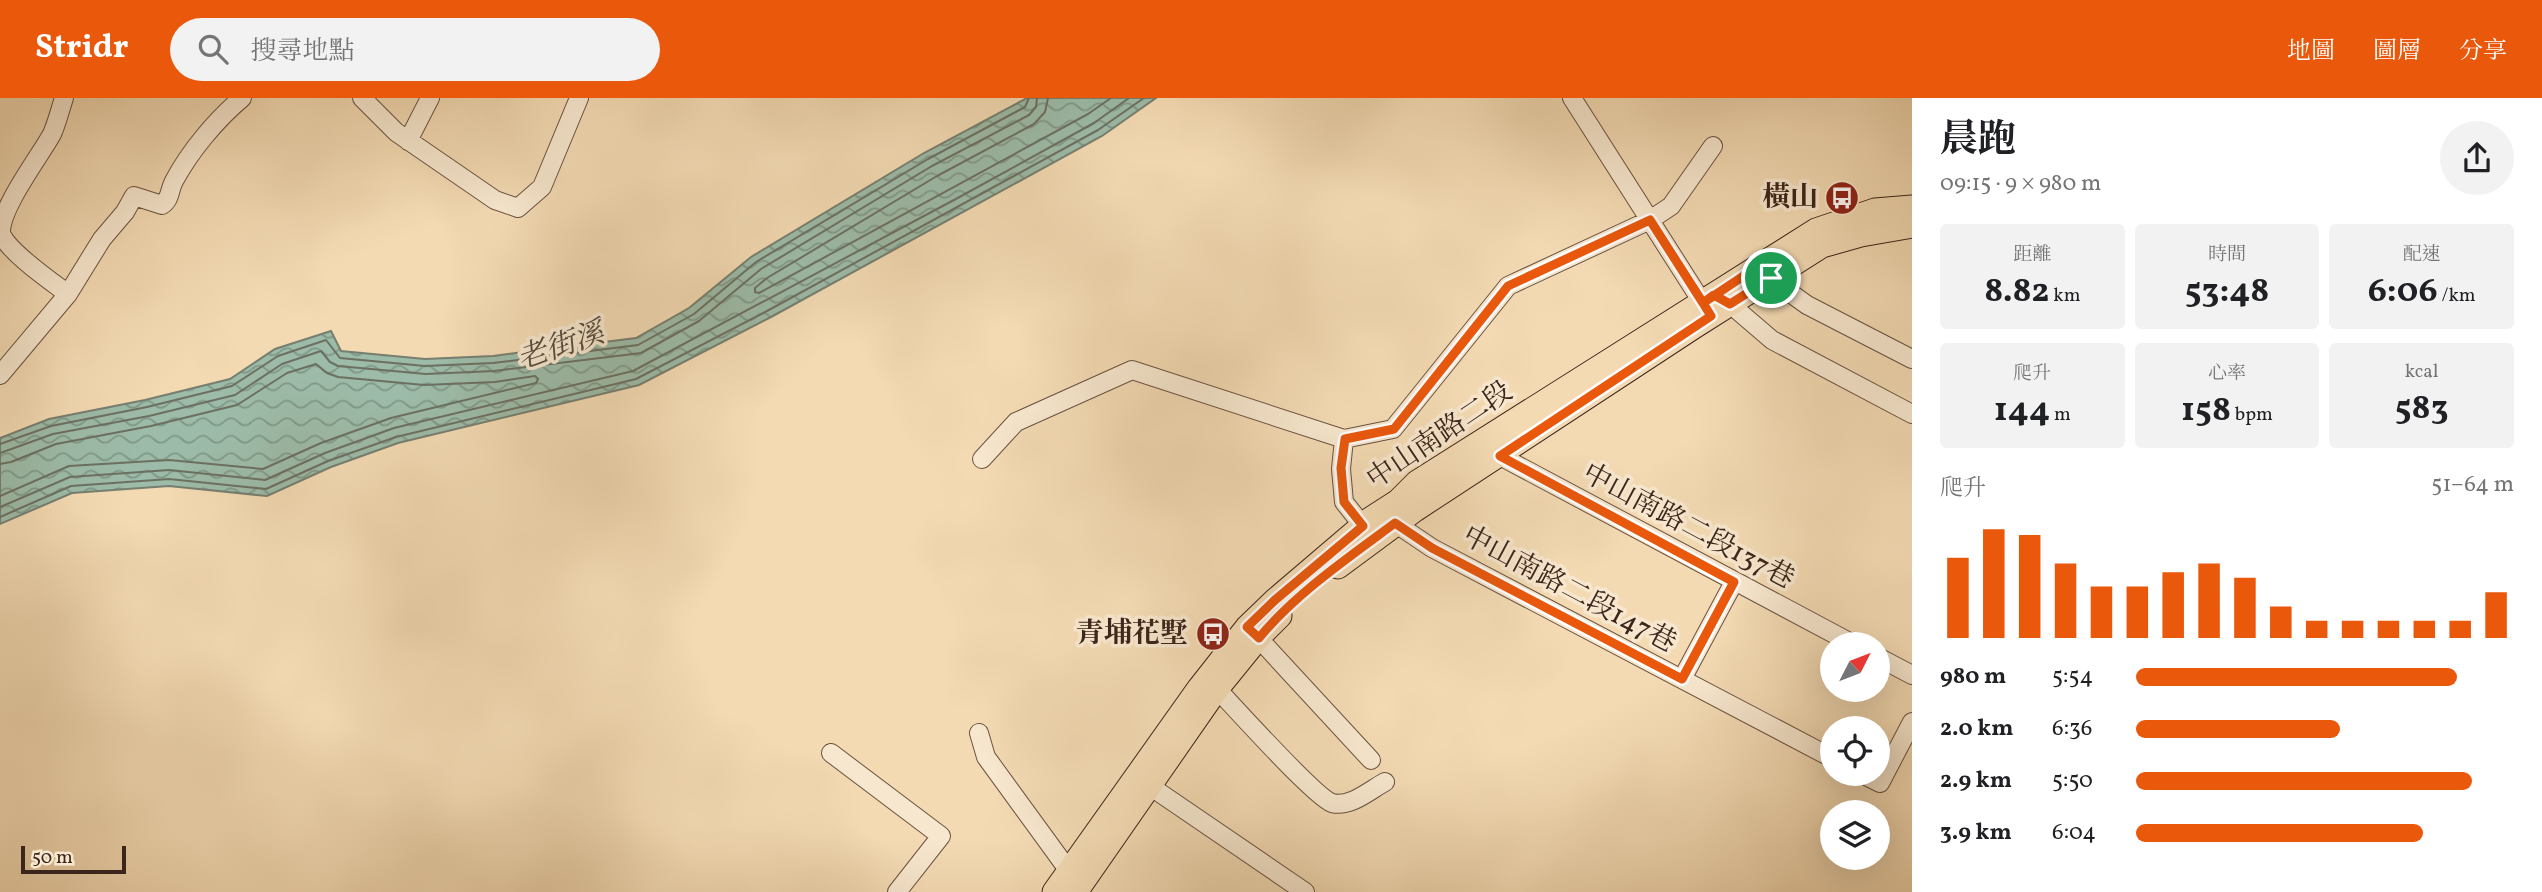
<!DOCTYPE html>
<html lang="zh-TW">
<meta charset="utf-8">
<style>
body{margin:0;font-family:Vollkorn,"Noto Serif TC",serif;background:#f2f2f2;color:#202124;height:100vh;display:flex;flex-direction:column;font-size:26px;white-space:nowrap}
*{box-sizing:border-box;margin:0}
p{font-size:23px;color:#757577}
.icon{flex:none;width:38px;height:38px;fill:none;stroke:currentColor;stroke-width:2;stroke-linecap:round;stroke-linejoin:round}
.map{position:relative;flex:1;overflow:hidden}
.sheet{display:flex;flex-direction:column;background:#fff;width:630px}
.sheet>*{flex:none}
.needle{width:46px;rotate:48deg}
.tools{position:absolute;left:1820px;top:534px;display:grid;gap:14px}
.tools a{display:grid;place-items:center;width:70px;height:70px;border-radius:50%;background:#fff;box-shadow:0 7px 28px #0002;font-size:35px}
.scale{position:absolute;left:21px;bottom:18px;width:105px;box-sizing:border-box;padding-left:7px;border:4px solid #3c251b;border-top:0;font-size:19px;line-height:24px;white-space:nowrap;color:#3c251b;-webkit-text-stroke:5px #f7e7ce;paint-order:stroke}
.pin{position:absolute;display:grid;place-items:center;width:60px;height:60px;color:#fff;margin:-30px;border:4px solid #fff;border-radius:50%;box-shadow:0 2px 7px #0007}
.round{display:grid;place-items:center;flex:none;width:74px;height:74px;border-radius:37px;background:#f2f2f2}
.overview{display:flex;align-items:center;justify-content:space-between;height:119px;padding:0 28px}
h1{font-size:38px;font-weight:700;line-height:52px}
.figures{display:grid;grid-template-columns:repeat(3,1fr);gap:10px;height:119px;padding:7px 28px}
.figures div{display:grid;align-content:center;border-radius:7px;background:#f2f2f2;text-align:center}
.figures b{font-size:35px;font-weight:700}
.figures small{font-size:19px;font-weight:400}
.figures p{font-size:19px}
.chart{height:196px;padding:14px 28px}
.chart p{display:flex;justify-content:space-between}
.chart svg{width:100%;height:126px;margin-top:7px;stroke:#ea580c;stroke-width:6}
ul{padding:0 28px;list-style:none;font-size:23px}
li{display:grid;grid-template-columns:112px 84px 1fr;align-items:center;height:52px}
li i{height:18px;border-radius:9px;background:#ea580c}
header{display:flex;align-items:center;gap:42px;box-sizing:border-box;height:98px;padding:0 35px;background:#ea580c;color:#fff}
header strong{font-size:33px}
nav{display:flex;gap:38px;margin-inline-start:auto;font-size:24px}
.search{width:490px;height:63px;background:#f2f2f2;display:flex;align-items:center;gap:18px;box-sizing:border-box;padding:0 24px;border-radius:38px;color:#757577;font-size:26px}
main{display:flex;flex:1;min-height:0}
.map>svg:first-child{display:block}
</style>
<header>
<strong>Stridr</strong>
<div class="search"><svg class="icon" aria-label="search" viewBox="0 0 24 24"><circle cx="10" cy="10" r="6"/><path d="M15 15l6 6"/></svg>搜尋地點</div>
<nav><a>地圖</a><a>圖層</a><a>分享</a></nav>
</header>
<main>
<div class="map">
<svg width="1912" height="794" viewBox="0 0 1912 794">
<defs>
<pattern id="water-waves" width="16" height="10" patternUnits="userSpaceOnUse" patternTransform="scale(1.75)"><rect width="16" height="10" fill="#9cbba8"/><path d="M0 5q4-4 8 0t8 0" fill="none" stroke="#809888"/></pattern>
</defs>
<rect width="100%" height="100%" fill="#f3dab3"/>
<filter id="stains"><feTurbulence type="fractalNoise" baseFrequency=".00286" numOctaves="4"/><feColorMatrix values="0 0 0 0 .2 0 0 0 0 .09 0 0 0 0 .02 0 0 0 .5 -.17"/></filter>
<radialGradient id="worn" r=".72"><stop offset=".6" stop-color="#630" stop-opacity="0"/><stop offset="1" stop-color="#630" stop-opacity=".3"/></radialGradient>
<path fill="url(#water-waves)" stroke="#767f70" stroke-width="2" d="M1027 0H1156L1102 38 771 219 639 287 398 345 331 369 267 398 169 388 72 395 0 426V340L49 321 145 302 230 281 275 251 331 233 341 253 425 261 493 258 636 240 689 210 751 159 924 55Z"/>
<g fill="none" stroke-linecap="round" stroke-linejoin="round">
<path stroke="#6c7062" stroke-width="2" d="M1048 0 1045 14 1034 26 937 78 767 180 755 190V194L759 195 1088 16 1111 0
M0 346 51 328 147 309 232 288 278 258 326 242 340 260 425 268 493 265 638 247 694 216 756 164 928 61 1025 9 1029 0
M0 355 53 336 149 318 235 297 282 266 321 253 330 264 338 268 426 276 494 273 641 255 699 223 761 171 932 68 1029 17 1036 9 1037 0
M0 366 11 364 56 346 151 328 237 307 287 275 316 266 327 275 338 279 424 287 495 284 535 278 538 281 536 285 391 320 321 345 263 371 169 362 69 368 0 398
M0 409 70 379 169 372 265 382 325 355 394 330 633 273 954 102 1094 25 1129 0
M0 419 71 388 169 381 266 391 328 363 396 339 636 281 767 213 1098 32 1144 0"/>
<g stroke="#6a5241" stroke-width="20">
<path id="minor" d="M64 0C60 12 57 25 52 36 40 58 0 110 1 135 7 153 52 184 68 196
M362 0 396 34 495 102 518 110 542 89 579 0
M1572 0 1709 215
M408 43 430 0
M1761 174 1807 207 1912 261
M1720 200 1730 206 1772 242 1912 316
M0 277 68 196 102 141 125 114 134 98 162 107C171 101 169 92 174 83 190 53 216 22 242 0
M1344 341 1341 371 1344 404 1363 428
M1500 358 1853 546
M982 361 1016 324 1132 272 1344 341 1393 331 1508 188 1650 122 1671 108 1713 48
M1395 425 1432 450 1832 660
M1250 531 1371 662
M1878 559 1912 577
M1682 581 1734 484
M1217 591C1235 610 1315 699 1332 705 1350 710 1370 692 1385 684
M979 635 986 659 1069 773
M831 655 941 738 897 794
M1862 676 1880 685 1912 624
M1141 682 1305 794"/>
</g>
<g stroke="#3c251b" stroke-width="25">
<path id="major" d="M1338 469 1415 412 1694 229 1822 148 1861 137 1912 128
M1054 794 1199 590 1247 529 1275 502 1370 421 1398 403 1417 384 1816 132 1875 112 1912 109
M1076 794 1217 591 1260 538 1280 518"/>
</g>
<use href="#minor" stroke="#f7e7ce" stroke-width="18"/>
<use href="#major" stroke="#f3dab3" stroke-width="23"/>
</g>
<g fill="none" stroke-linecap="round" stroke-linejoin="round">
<g stroke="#fff" stroke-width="14">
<path id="route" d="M1771 180 1730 206 1714 197 1703 205 1650 122 1508 188 1394 331 1345 341 1341 370 1344 404 1363 428 1275 502 1247 529 1259 540C1295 496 1349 459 1395 425L1432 450 1682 581 1734 484 1500 358 1711 218 1703 205 1754 171 1771 180"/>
</g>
<use href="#route" stroke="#ea580c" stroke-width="9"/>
</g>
<defs>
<g id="bus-disc" transform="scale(1.75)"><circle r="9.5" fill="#8f2418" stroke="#f7e7ce"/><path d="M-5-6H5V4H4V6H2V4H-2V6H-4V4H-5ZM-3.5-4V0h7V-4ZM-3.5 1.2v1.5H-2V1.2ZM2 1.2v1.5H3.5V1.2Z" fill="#fff"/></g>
</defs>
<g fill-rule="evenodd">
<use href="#bus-disc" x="1842" y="100"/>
<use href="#bus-disc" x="1213" y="536"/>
</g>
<g text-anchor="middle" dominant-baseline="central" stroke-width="7" stroke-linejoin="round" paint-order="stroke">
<g font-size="28" font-weight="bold" fill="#3c251b" stroke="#f7e7ce" text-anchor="end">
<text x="1818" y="100">橫山</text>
<text x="1188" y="536">青埔花墅</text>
</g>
<g font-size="28" fill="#3c251b" stroke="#f7e7ce">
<text transform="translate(1440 338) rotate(-34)">中山南路二段</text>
<text transform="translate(1688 429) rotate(28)">中山南路二段137巷</text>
<text transform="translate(1569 492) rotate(28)">中山南路二段147巷</text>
</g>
<g font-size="30" font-style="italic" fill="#544a3e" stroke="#f7e7ce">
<text transform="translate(561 249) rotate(-19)">老街溪</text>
</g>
</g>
<rect width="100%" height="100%" filter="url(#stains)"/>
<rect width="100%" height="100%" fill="url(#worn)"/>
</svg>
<div class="tools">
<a><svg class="needle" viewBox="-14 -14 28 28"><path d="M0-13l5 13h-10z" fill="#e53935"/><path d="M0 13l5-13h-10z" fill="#757577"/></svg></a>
<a><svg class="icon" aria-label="locate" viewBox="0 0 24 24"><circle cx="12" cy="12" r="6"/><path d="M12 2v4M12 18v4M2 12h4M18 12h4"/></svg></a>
<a><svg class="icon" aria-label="layers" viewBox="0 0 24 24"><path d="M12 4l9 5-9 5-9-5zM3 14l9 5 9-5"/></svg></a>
</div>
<div class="scale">50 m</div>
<div class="pin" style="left:1771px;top:180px;background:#1e9e55"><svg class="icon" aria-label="arrive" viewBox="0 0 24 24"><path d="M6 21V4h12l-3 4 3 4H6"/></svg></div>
</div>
<section class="sheet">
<div class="overview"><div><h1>晨跑</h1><p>09:15 · 9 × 980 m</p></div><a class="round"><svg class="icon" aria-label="share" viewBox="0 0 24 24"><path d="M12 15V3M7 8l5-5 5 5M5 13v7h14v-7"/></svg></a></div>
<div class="figures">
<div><p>距離</p><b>8.82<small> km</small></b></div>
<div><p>時間</p><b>53:48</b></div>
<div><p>配速</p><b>6:06<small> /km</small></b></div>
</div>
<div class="figures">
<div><p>爬升</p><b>144<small> m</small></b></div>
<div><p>心率</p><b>158<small> bpm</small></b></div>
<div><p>kcal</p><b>583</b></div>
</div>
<div class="chart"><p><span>爬升</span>51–64 m</p>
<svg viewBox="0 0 160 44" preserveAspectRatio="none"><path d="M5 44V16M15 44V6M25 44V8M35 44V18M45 44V26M55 44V26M65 44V21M75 44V18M85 44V23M95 44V33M105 44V38M115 44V38M125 44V38M135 44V38M145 44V38M155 44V28"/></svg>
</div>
<ul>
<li><b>980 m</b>5:54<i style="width:85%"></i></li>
<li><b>2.0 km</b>6:36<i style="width:54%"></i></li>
<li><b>2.9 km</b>5:50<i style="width:89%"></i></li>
<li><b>3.9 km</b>6:04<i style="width:76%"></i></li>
</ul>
</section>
</main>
